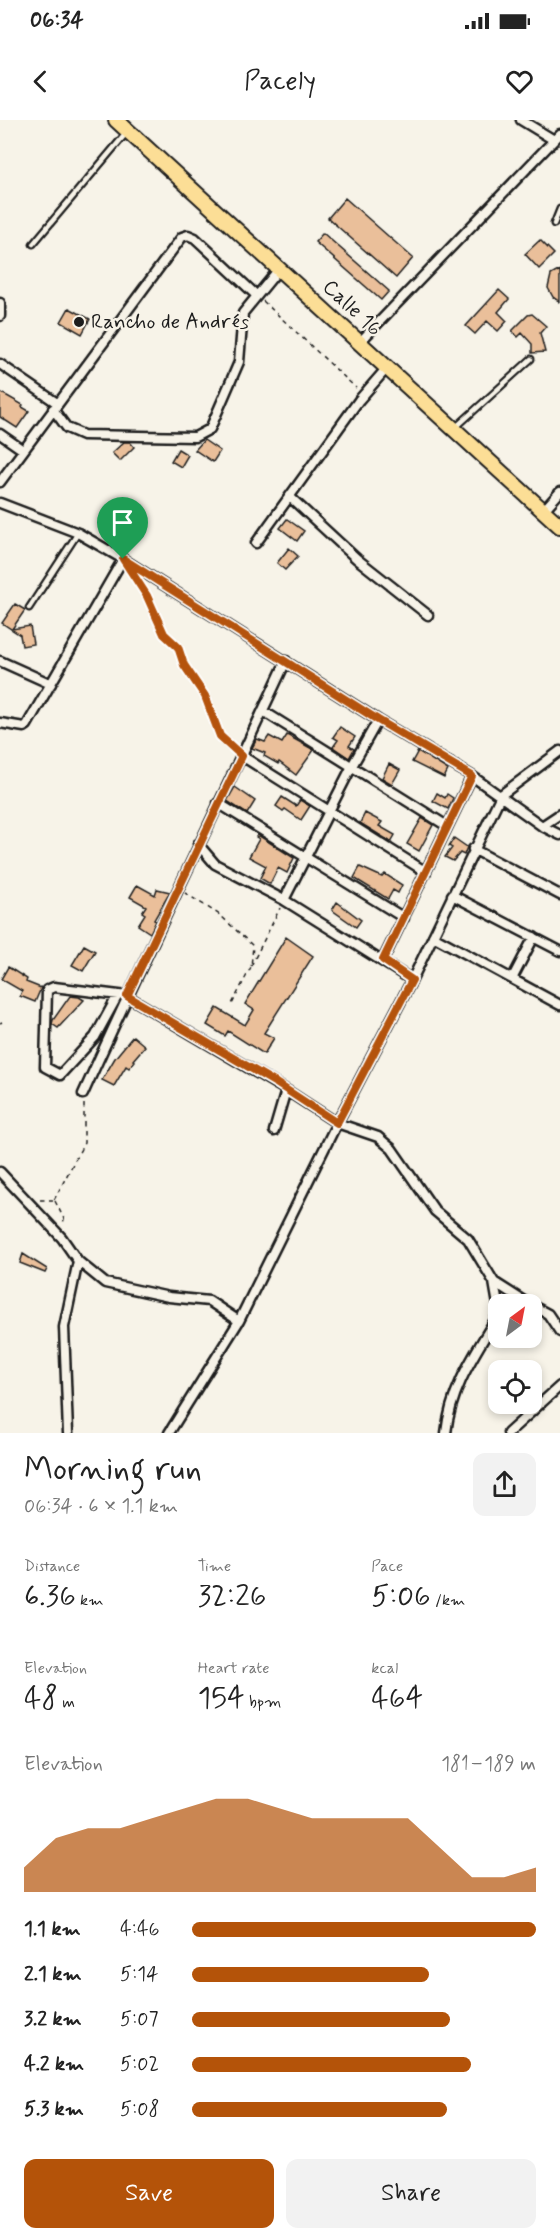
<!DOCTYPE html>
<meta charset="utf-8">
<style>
body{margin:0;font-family:Mynerve,sans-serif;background:#f2f2f2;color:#222;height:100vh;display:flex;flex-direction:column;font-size:22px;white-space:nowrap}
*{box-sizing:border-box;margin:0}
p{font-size:20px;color:#767676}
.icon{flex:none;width:33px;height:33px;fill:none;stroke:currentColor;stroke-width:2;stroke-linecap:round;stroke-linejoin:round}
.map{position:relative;height:1313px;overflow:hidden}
.drawer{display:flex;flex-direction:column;background:#fff;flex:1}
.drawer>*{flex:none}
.needle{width:39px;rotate:32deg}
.buttons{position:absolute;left:488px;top:1174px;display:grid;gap:12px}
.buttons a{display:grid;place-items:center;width:54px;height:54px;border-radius:12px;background:#fff;box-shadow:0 3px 9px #0003;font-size:30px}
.pin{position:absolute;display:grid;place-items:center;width:51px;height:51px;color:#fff;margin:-62px -26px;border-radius:50% 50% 50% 0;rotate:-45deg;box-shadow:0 0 6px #0007}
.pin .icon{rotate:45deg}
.round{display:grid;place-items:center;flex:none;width:63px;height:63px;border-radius:12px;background:#f2f2f2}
.headline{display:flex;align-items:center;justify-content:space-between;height:102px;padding:0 24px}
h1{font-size:33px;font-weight:600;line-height:45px}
.stats{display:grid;grid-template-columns:repeat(3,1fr);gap:9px;height:102px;padding:6px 24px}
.stats div{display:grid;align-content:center}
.stats b{font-size:30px;font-weight:600}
.stats small{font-size:16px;font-weight:400}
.stats p{font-size:16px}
.chart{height:168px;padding:12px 24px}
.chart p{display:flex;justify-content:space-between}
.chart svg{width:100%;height:108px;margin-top:6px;fill:#b45309;opacity:.7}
.primary-button{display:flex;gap:12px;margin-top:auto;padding:12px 24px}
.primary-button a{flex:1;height:69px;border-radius:12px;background:#b45309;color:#fff;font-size:24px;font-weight:600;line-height:69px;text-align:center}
.primary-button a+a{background:#f2f2f2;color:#222}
ul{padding:0 24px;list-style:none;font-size:20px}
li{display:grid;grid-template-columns:96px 72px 1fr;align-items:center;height:45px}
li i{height:15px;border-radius:8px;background:#b45309}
.status{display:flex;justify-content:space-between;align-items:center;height:42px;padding:0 30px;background:#fff;direction:ltr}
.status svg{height:16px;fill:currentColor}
header{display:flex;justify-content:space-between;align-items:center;height:78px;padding:0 24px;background:#fff;font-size:27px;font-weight:600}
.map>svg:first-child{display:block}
</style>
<div class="status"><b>06:34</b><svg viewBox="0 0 49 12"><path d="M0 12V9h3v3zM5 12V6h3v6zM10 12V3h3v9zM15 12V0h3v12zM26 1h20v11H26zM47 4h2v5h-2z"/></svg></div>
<header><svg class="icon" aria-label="back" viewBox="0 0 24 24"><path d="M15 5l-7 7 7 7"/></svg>Pacely<svg class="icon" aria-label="heart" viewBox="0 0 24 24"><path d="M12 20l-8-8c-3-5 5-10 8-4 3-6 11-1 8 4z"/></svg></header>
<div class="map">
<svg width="560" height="1313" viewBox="0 0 560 1313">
<rect width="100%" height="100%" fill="#f7f3e8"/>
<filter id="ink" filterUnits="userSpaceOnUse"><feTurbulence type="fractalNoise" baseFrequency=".0167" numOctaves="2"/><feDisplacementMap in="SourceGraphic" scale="12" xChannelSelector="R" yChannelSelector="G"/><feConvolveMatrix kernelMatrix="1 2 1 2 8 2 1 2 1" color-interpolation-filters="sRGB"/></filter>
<g filter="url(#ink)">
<path fill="#eabf9a" stroke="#1c1c1c" stroke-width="1.5" d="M345 78 413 138 396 158 328 98Z
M323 113 389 171 381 180 315 122Z
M540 120 554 134 539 149 525 134Z
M560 150V182L553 177 548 168 551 155Z
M499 170 509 179 498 192 507 201 498 211 487 201 475 214 466 206Z
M69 188 90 199 82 214 61 202Z
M532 194 546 206 540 213 545 232 532 233V224L522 213 518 217 512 211 528 195Z
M0 272 23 285 22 287 29 291 17 308 0 297Z
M204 320 220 331 213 342 195 330Z
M124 322H130L134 327 120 341 112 333Z
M178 329 188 335 181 347 171 341Z
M287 399 304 411 297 421 280 408Z
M289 428 298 436 285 450 277 443Z
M15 484 25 490 12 509 30 506 33 524 22 526 20 515 2 503Z
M340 607 355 617 349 626 354 629 349 638 333 627 338 620 333 617Z
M287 615 314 630 296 655 279 642 278 644 264 636 265 633 252 628 257 619 265 622 269 616 282 623Z
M418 631 448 650 444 658 412 642Z
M389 644 400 650 392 664 382 658Z
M235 667 255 681 247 694 227 681Z
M437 673 445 678 447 674 453 678 448 689 433 681Z
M282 677 296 686 300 680 310 686 301 700 285 689 283 691 276 686Z
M365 693 382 702 379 706 395 715 391 722 360 703Z
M422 698 433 705 419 731 407 724Z
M258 715 294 738 287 753 278 748 270 764 260 758 266 746 249 737 259 719 256 717Z
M454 718 467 727 464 735 460 733 453 741 445 737 452 728 449 726Z
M360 747 382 757 385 754 402 765 398 773 393 770 388 779 354 758Z
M137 765 155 775 157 769 170 772 154 800 156 801 150 813 138 805 145 794 142 792 146 786 130 777Z
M337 782 361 800 356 807 332 790Z
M286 817 313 836 264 913 274 918 264 934 228 911 225 916 207 905 217 888 245 905 254 890 245 884Z
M84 825 95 831 83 851 72 845Z
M8 847 27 859 26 862 41 868 35 882 20 876 22 871 1 859Z
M70 876 79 877 84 880 58 908 52 904 53 900Z
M133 916 145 926 133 940 135 941 129 948 126 946 114 966 102 960 115 938Z
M23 1134 47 1149 45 1153 20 1143Z"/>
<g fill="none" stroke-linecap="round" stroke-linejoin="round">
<g stroke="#1c1c1c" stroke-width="9">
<path id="service" d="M554 104 560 89
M33 124 128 11
M455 308 531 239
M29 488 78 413"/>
</g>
<g stroke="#1c1c1c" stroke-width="13">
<path id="minor" d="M521 0 554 20
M0 183V196
M359 223 560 14
M0 244 57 283
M53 289 67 308 83 315 195 317 210 309 239 242 243 193 279 149
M0 314 23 330
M0 362 182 117 188 115 195 118 256 175
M291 378 357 439 428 495
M0 383 78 413 123 439 378 600 472 656 542 706 560 715
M543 391 560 372
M256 423 359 280 386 249
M0 541 51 564
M263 591 447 706
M0 603 24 607 27 605 123 439
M242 636 426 752
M218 683 404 798
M542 706 560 694
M198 724 215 744 284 780 412 860
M473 729 560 775
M452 775 560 831
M284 780 352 646 378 600
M433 816 560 885
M383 840 472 656
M512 859 534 817
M118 875 95 917 60 955 45 947 47 870 54 867 127 876 286 970 337 1003 378 1017 392 1029 435 1091 468 1119 494 1162 530 1185
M83 974C149 828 219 685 286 541
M274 1011 286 970
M0 1052 62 1118 78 1141 105 1163 169 1177 209 1181 239 1201
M494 1162 498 1185
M508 1185 516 1178
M531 1185 548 1194 560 1212
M68 1313 64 1207 78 1141
M169 1313 239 1201 337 1003 412 860 501 675 560 631
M446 1313C451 1267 475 1234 498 1195
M508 1313 560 1266"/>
</g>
<g stroke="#1c1c1c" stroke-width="18">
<path id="trunk" d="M116 0 560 406"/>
</g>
<path stroke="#1c1c1c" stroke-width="1.5" stroke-dasharray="4.5 4.5" stroke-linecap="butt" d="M263 181 356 268
M135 458 147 476 164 514 178 527 184 545 205 576 220 616 235 629
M185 773 220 795 253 826 251 847 231 886
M251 846 280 788
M0 903 2 902
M40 1080H53
M54 1080 84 1023V983
M55 1081 64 1099 63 1104"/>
<use href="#service" stroke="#f7f3e8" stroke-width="4.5"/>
<use href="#minor" stroke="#f7f3e8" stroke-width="8"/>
<use href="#trunk" stroke="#fcde96" stroke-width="14"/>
</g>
</g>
<g fill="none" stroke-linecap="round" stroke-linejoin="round" filter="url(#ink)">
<g stroke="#fff" stroke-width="12">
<path id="route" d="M123 439 378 600 472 656 383 840 412 860 337 1003 276 963 127 876 242 636 220 616 205 576 184 545 178 527 164 514 147 476Z"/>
</g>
<use href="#route" stroke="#b45309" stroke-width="8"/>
</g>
<circle fill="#1c1c1c" stroke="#f7f3e8" stroke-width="2" cx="79" cy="202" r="6"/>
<g text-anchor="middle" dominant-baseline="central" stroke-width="5" stroke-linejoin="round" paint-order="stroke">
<g font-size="21" fill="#1c1c1c" stroke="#f7f3e8">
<text transform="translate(352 188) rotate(43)">Calle 16</text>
</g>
<g font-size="21" fill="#1c1c1c" stroke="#f7f3e8" text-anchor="start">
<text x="91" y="202">Rancho de Andrés</text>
</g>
</g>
</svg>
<div class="buttons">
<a><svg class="needle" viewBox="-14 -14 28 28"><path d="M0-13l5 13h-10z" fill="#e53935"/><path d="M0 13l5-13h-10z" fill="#767676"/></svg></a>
<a><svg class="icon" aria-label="locate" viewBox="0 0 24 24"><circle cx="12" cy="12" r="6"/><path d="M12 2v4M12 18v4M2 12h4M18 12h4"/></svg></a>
</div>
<div class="pin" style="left:123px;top:439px;background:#1e9e55"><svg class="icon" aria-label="arrive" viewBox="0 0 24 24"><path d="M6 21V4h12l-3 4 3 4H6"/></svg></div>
</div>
<section class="drawer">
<div class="headline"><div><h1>Morning run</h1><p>06:34 · 6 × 1.1 km</p></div><a class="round"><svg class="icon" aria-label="share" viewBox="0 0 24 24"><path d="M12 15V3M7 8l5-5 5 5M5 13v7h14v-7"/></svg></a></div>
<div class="stats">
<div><p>Distance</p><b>6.36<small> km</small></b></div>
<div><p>Time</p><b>32:26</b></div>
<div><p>Pace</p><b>5:06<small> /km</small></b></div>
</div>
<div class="stats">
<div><p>Elevation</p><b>48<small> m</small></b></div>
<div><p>Heart rate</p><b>154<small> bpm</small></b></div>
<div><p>kcal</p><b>464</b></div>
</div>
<div class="chart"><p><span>Elevation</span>181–189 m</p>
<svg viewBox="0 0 160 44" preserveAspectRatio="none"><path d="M0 44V34L10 22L20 18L30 18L40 14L50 10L60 6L70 6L80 10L90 14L100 14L110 14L120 14L130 26L140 38L150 38L160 34V44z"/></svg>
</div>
<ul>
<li><b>1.1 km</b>4:46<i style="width:100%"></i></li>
<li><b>2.1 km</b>5:14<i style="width:69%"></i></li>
<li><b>3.2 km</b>5:07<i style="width:75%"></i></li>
<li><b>4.2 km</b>5:02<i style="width:81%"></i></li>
<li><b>5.3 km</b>5:08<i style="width:74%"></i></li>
</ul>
<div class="primary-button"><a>Save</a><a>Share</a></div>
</section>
